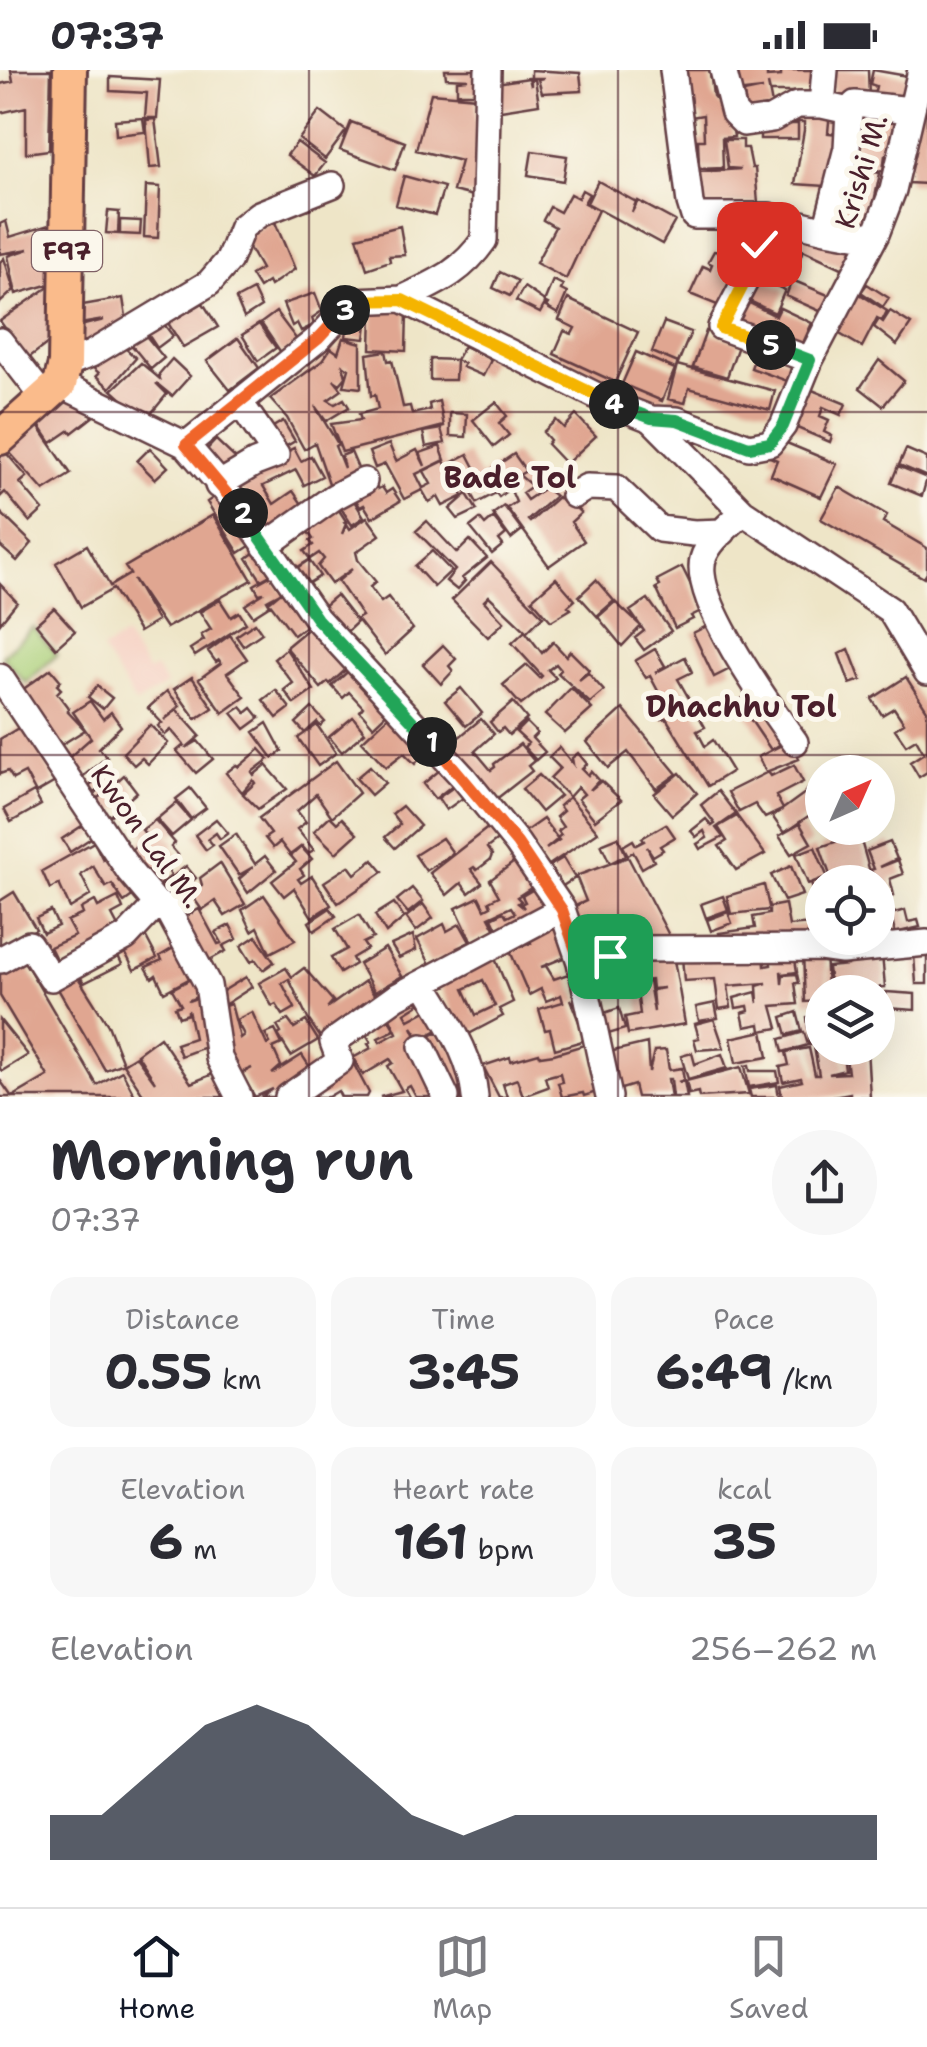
<!DOCTYPE html>
<meta charset="utf-8">
<style>
body{margin:0;font-family:"Shantell Sans",sans-serif;background:#f7f7f7;color:#2b2b33;height:100vh;display:flex;flex-direction:column;font-size:38px;white-space:nowrap}
*{box-sizing:border-box;margin:0}
p{font-size:32px;color:#7c7c81}
.icon{flex:none;width:55px;height:55px;fill:none;stroke:currentColor;stroke-width:2;stroke-linecap:round;stroke-linejoin:round}
.map{position:relative;height:1027px;overflow:hidden}
.sheet{display:flex;flex-direction:column;background:#fff;flex:1}
.sheet>*{flex:none}
.needle{width:65px;rotate:45deg}
.tools{position:absolute;left:805px;top:685px;display:grid;gap:20px}
.tools a{display:grid;place-items:center;width:90px;height:90px;border-radius:50%;background:#fff;box-shadow:0 10px 40px #0002;font-size:50px}
.pin{position:absolute;display:grid;place-items:center;width:85px;height:85px;color:#fff;margin:-42px;border-radius:20px;box-shadow:0 5px 15px #0006}
.km{position:absolute;width:50px;height:50px;margin:-25px;border-radius:50%;background:#222;color:#fff;font-size:28px;line-height:50px;text-align:center}
.round{display:grid;place-items:center;flex:none;width:105px;height:105px;border-radius:52px;background:#f7f7f7}
.headline{display:flex;align-items:center;justify-content:space-between;height:170px;padding:0 50px}
h1{font-size:55px;font-weight:700;line-height:75px}
.figures{display:grid;grid-template-columns:repeat(3,1fr);gap:15px;height:170px;padding:10px 50px}
.figures div{display:grid;align-content:center;border-radius:25px;background:#f7f7f7;text-align:center}
.figures b{font-size:50px;font-weight:700}
.figures small{font-size:28px;font-weight:400}
.figures p{font-size:28px}
.chart{height:280px;padding:20px 50px}
.chart p{display:flex;justify-content:space-between}
.chart svg{width:100%;height:180px;margin-top:10px;fill:#111827;opacity:.7}
.status{display:flex;justify-content:space-between;align-items:center;height:70px;padding:0 50px;background:#fff;direction:ltr}
.status svg{height:28px;fill:currentColor}
.tab-bar{display:flex;justify-content:space-around;align-items:center;height:140px;border-top:2px solid #e1e1e2;background:#fff;font-size:28px;color:#7c7c81}
.tab-bar a{display:grid;justify-items:center;gap:5px}
.tab-bar .active{color:#111827}
.map>svg:first-child{display:block}
</style>
<div class="status"><b>07:37</b><svg viewBox="0 0 49 12"><path d="M0 12V9h3v3zM5 12V6h3v6zM10 12V3h3v9zM15 12V0h3v12zM26 1h20v11H26zM47 4h2v5h-2z"/></svg></div>
<div class="map">
<svg width="927" height="1027" viewBox="0 0 927 1027">
<rect width="100%" height="100%" fill="#fbf7ec"/>
<filter id="ink" filterUnits="userSpaceOnUse"><feTurbulence type="fractalNoise" baseFrequency=".01" numOctaves="2"/><feDisplacementMap in="SourceGraphic" scale="20" xChannelSelector="R" yChannelSelector="G"/><feConvolveMatrix kernelMatrix="1 2 1 2 8 2 1 2 1" color-interpolation-filters="sRGB"/></filter>
<filter id="wash" filterUnits="userSpaceOnUse"><feTurbulence type="fractalNoise" baseFrequency=".0048" numOctaves="4" result="noise"/><feDisplacementMap in="SourceGraphic" scale="40" xChannelSelector="R" yChannelSelector="G"/><feGaussianBlur stdDeviation="2.25" result="paint"/><feColorMatrix in="noise" values="0 0 0 0 0 0 0 0 0 0 0 0 0 0 0 0 0 1.4 0 .05"/><feComposite in="paint" operator="in"/></filter>
<g filter="url(#wash)">
<rect width="100%" height="100%" fill="#eee5c7"/>
<path fill="#f6d2c4" d="M125 566 148 602 155 598 166 615 136 634 102 580Z"/>
<path fill="#acd07a" stroke="#7b7852" stroke-width="2.5" d="M33 557 57 585 26 613 2 586Z"/>
<g id="blocks">
<path fill="#e0a691" fill-rule="evenodd" d="M11 0H51L49 80 26 83V37L0 43V14L13 11Z
M445 0H477L480 23H457V10L468 9 446 8Z
M531 0 580 3 582 21 542 23 538 9 544 8H531Z
M684 0H710L713 26 731 47 734 67 722 68 723 98 699 99 698 70H704L703 45 691 47Z
M732 0H767V7L781 6V0H817L818 22H770L768 14 773 40 746 43 744 23 763 19 735 22Z
M832 0H868L869 28H833Z
M873 0 907 6 902 32 874 25 876 16 870 14Z
M110 7 160 10 157 48H145L147 23 110 21Z
M529 8 531 16V10L535 9 539 34 501 40 496 13Z
M431 23 476 27 477 127 453 121 461 91 416 80Z
M796 37 830 40 828 63 838 64 826 116 795 114 804 60V52H795Z
M859 39 897 45 890 85H885L883 101 852 97Z
M920 39H927V114L908 113 910 75Z
M320 41 346 61 325 89 299 69Z
M143 48 145 62 116 65 115 50Z
M155 49 161 97 150 98 146 50Z
M351 52 405 72 395 100 340 80Z
M760 54H798V69H760Z
M724 70H743V78H748L752 98H755L758 133 700 137 698 102 741 99 728 98Z
M297 72 325 93 315 106 287 85Z
M532 81 567 86 563 111 528 105Z
M852 98 880 103 868 161 831 155Z
M404 106 444 117 435 145 396 135Z
M598 111 636 132 632 142 638 131 675 151 662 174 587 133Z
M146 116 160 117 158 168 144 167Z
M582 120 589 124 584 133 598 140 566 209 536 193 555 157 543 150 550 137 560 142 570 124 578 128Z
M108 141 119 142 118 164 106 163Z
M120 150 141 151 140 165 120 164Z
M274 150 295 199 270 216 268 212 259 218 251 205 261 199 243 167Z
M6 151 10 167 49 155 51 214 16 224 8 186 29 179 0 184V154Z
M400 156 405 185 389 186 390 191 367 199 357 167Z
M789 158 856 170 844 199 803 180 792 208 763 196 776 163 785 167Z
M727 160 753 171 722 237 690 224 703 196 710 199 712 194 708 192 714 181 721 182Z
M4 188 14 220 0 233V192Z
M500 202 518 211 510 226 493 218Z
M755 206 785 220 775 243 745 229Z
M553 210 563 215 561 220 567 223 558 244 546 237 548 234 544 232Z
M792 210 828 225 822 242 786 226Z
M867 214 889 228 883 237 861 222Z
M50 216 52 270 27 289 0 251Z
M524 217 543 230 545 234 540 243 516 231Z
M253 220 261 237 244 248 236 229Z
M315 223 322 241 312 248 314 255 301 261 297 253 292 256 283 234Z
M858 223 887 241 882 251 877 248 862 277 833 260Z
M123 228 127 254 82 275 80 256 104 250 80 254 77 236Z
M568 229 638 262 615 312 554 284 564 261 572 264 575 258 559 250Z
M743 230 776 246 780 238 812 253 799 282 773 269 778 257 772 255 771 258 763 254 757 266 731 254Z
M203 233 218 257 183 277 168 253Z
M372 239 407 240 406 281 371 279Z
M890 241 911 254 897 275 874 257 879 249 883 252Z
M276 242 300 274 282 284 261 253Z
M349 244 368 247 365 269 346 267Z
M664 252 691 262 678 293 652 282Z
M163 253 173 266 157 278 147 263Z
M259 254 276 278 258 291 242 265Z
M142 261 164 288 151 299 129 272Z
M706 261 739 273 727 307 693 297Z
M238 268 259 298 230 320 207 291Z
M343 268 361 273V318L344 316 349 299 343 295 346 307 340 314 334 310 342 320 328 330 335 334 344 329 349 337 326 351 315 336 338 374 335 376 344 398 341 386 351 382 363 410 332 422 315 373 304 379 287 348 270 329 322 291 331 278 338 283Z
M122 275 136 288 110 318 96 306 99 303 91 296 104 281 111 287Z
M464 276 491 290 483 306 462 297 464 294 456 290Z
M758 278 793 291 787 311 751 298Z
M386 281 388 291 392 290 403 337 410 336 412 344 430 340 429 334 439 331 444 356 342 382 331 354 361 350 359 344 378 339 375 325 371 326 367 284Z
M636 282 675 299 662 331 622 314Z
M172 289 190 306 172 326 156 313 167 324 149 346 136 336 133 339 112 320 141 293 160 309 159 304Z
M430 289 456 290 455 310H430Z
M879 290 904 311 883 336 860 318Z
M677 295 775 321 770 340 689 318 685 333 668 329Z
M805 317 846 334 841 345 823 337 820 346 829 350 824 362 832 366 830 372 790 355Z
M73 326 84 331 95 345 72 363 70 360 51 373 37 352Z
M496 332 507 346 499 353 509 365 494 377 473 350Z
M450 343 467 344 466 367 450 366Z
M576 345 596 366 566 394 547 374 550 370 543 362 556 350 564 358Z
M283 351 295 371 278 381 265 362Z
M36 353 71 404 44 421 3 375Z
M441 359 445 373 426 377 423 362Z
M777 369 837 394 821 427 771 405 777 390 770 387Z
M216 370 236 389 220 406 200 387Z
M389 374 396 391 417 380 425 396 420 383 440 376 445 390 416 404 423 418 431 414 424 401 444 391 463 426 443 436 438 427 429 432 422 420 404 429 385 394 375 398 369 382Z
M0 376 27 407 20 413 43 440 30 452 5 422 0 427Z
M150 378 168 397 155 409 137 391Z
M294 378 301 391 311 386 322 406 304 415 296 400 263 416 274 434 293 421 306 440 269 469 239 416 250 396 257 407 253 398Z
M906 379 927 388V407L899 395Z
M468 384 480 407 514 384 526 401 519 405 532 416 522 423 527 430 545 418 555 426 528 450 530 452 558 427 564 434 568 430 581 443 571 452 584 471 549 496 507 438 516 432 510 418 499 427 496 423 477 433 470 420 491 408 464 421 449 394Z
M898 396 927 408 922 426 891 413Z
M372 408 378 419 382 417 386 423 392 419 400 431 372 448 364 435 360 437 350 420Z
M839 417 887 445 883 452 927 478V503L924 508 821 449Z
M348 421 364 447 352 455 335 429Z
M220 423 253 474 239 483 207 432Z
M467 424 477 440 458 449 450 439Z
M333 431 346 451 343 453 347 451 342 464 347 454 350 459 367 447 380 465 356 482 358 490 376 512 370 517 381 532 388 527 413 559 385 585 357 549 362 546 338 511 352 499 331 514 318 496 324 489 319 483 310 489 304 481 313 475 310 471 313 469 302 454Z
M504 436 522 460 511 469 493 444Z
M0 442 32 473 17 491 0 476Z
M213 445 252 510 166 558 133 509 157 551 139 562 113 519 81 537 56 493 87 475 110 516 130 504 125 497Z
M493 448 506 464 499 470 503 475 492 484 470 457 480 449 485 455Z
M427 451 457 483 470 470 487 488 462 508 465 511 457 520 446 511 455 500 416 461Z
M432 481 451 501 434 517 415 496Z
M255 482 270 505 261 510 247 488Z
M309 490 320 506 302 517 292 501Z
M491 492 543 546 527 562 489 526 484 531 504 552 488 567 452 530Z
M682 497 703 540 691 546 693 549 675 558 656 518 660 516 657 510Z
M272 505 282 522 267 530 270 535 253 546 245 535 264 523 259 524 254 515Z
M556 508 575 530 568 536 571 539 551 551 532 529Z
M596 510 614 531 597 546 579 526Z
M0 514 17 532 0 553Z
M287 517 312 551 294 565 269 532Z
M336 525 357 552 341 567 321 538Z
M648 529 671 561 644 580 635 568 644 561 630 541Z
M220 530 231 547 239 542 246 553 195 586 190 579 204 570 201 565 211 559 200 542Z
M615 532 641 556 622 576 598 547Z
M54 538 75 561 56 578 36 554Z
M255 553 262 563 243 576 236 566Z
M315 553 351 595 330 614 328 612 321 618 286 577Z
M711 554 732 598 714 607 693 563Z
M525 561 542 583 553 572 566 586 570 581 589 600 579 610 588 603 604 621 590 633 558 603 561 600 556 594 548 600 556 608 521 635 503 615 527 595 540 608 542 606 512 573Z
M230 565 247 589 227 603 245 627 223 643 199 609 221 593 219 590 216 592 208 581Z
M443 575 456 589 449 596 453 601 441 614 423 594Z
M286 579 314 620 294 634 284 620 293 613 274 589Z
M655 579 665 596 655 603 685 587 692 602 678 609 705 657 697 661 705 676 713 670 732 701 708 716 666 648 662 649 650 625 658 621 650 606 646 608 635 591Z
M849 579 861 610 850 614 839 584Z
M355 595 396 634 373 656 360 641 363 637 349 622 343 628 332 616Z
M51 599 61 611 57 615 61 619 57 623 69 639 67 641 85 660 56 678 18 623Z
M192 607 213 638 196 649 174 619Z
M906 607 927 640V702L919 707 910 692 924 683 916 669 906 675 895 659 904 653 894 638 882 645 872 629Z
M97 616 112 628 103 639 88 627Z
M461 618 482 643 466 656 445 631Z
M571 618 592 639 565 663 545 645Z
M276 620 290 638 277 648 263 630Z
M167 621 180 636 164 650 177 640 200 666 186 678 198 671 213 689 196 703 177 681 184 675 171 660 165 665 158 656 162 653 148 638Z
M754 621 787 670 771 680 738 631Z
M90 631 103 649 111 642 121 656 99 678 107 687 76 712 66 690 91 668 73 642Z
M513 632 527 649 509 665 503 658 498 662 490 652Z
M241 637 246 643 252 638 260 648 245 659 232 643Z
M312 638 325 652 320 656 317 652 305 663 296 653Z
M397 638 429 678 415 694 404 683 386 697 362 671Z
M623 639 677 704 656 719 628 682 608 698 587 672Z
M353 647 365 662 342 682 329 667Z
M481 649 494 664 475 681 491 700 495 697 494 694 520 674 534 691 528 696 532 701 495 730 446 678Z
M526 652 537 663 532 668 545 682 536 690 524 677 528 673 516 662Z
M267 653 282 681 273 688 254 662Z
M25 654 55 712 36 723 25 703 13 709 8 701 0 704V669Z
M150 655 168 673 148 694 142 688 134 695 123 683Z
M317 655 336 683 318 696 298 668Z
M790 671 799 689 766 702 758 687Z
M559 677 573 694 572 688 578 683 587 694 582 699 588 705 591 701 599 710 590 720 601 711 621 730 595 750 578 729 584 724 578 717 569 727 550 708 560 698 549 687Z
M260 679 269 689 252 702 254 705 266 695 287 719 258 739 243 724 255 713 253 710 242 722 226 703 236 695 239 697Z
M336 691 359 723 332 747 316 724 297 741 306 752 297 759 314 780 308 783 302 776 290 785 280 772 273 778 265 768 271 764 259 748Z
M446 695 458 711 435 729 423 714Z
M794 695 803 712 776 726 783 739 805 723 817 740 784 763 772 746 782 740 765 748 755 734 739 742 728 722 768 702 771 706Z
M370 696 385 713 371 725 356 708Z
M108 700 114 708 88 728 83 722Z
M680 703 697 723 672 745 654 724Z
M124 705 137 722 104 751 90 735Z
M539 705 560 726 541 742 522 719Z
M822 708V735L818 738 805 722Z
M462 711 470 723 446 740 438 728Z
M190 718 206 738 191 749 176 729Z
M718 721 736 744 716 758 723 767 700 779 697 774 707 768 704 761 696 767 691 761 706 749 712 756 715 754 701 735Z
M34 722 41 735 11 752 4 739Z
M569 727 598 762 546 797 523 763 543 749 558 769 546 779 559 770 557 768 561 765 558 761 563 757 556 747 563 741 559 736Z
M176 733 191 750 172 766 157 749Z
M402 736 420 756 395 778 385 767 400 754 392 744Z
M330 746 337 753 342 748 357 764 336 783 314 761Z
M737 746 765 784 736 800 719 776 727 771 718 757Z
M216 749 228 763 220 769 216 763 208 769 213 775 206 780 195 765Z
M155 750 175 773 171 777 178 785 166 796 171 806 155 819 127 784 147 766 142 760Z
M88 752 97 764 70 782 62 769Z
M494 753 504 765 487 778 492 785 490 790 477 800 474 797 471 799 482 813 469 823 461 813 447 825 430 803Z
M666 754 675 767 660 776 663 780 653 786 647 777 654 791 642 798 633 782 628 785 623 776 633 770 636 775 644 771 642 768Z
M800 754 811 773 791 784 779 766Z
M236 764 255 794 265 786 276 800 248 823 239 809 253 797 239 805 219 776Z
M859 764 872 809 867 812H828L826 807 808 814 796 784 815 777 827 806 830 805 820 777Z
M618 767 626 785 610 793 601 774Z
M442 768 453 783 426 801 415 785Z
M94 772 103 790 113 783 138 822 124 832 112 814 106 817 93 796 81 805 91 825 70 838 59 814 50 819 42 801Z
M890 772 897 789 880 797 898 790 903 804 890 809 894 825 878 829V812L870 800 874 799 867 781Z
M301 777 312 789 300 799 304 805 298 809 301 813 312 806 331 835 312 847 294 818 284 826 272 811 296 792 291 786Z
M521 787 540 812 517 827 521 831 518 833 524 838 521 834 525 832 522 826 539 816 554 840 502 869 492 848 504 842 507 847 515 843 511 837 489 847 496 860 472 872 456 838 479 827 485 839 491 836 489 831 499 826 490 810Z
M628 787 672 871 604 875 594 849 579 856 571 838 586 831 576 806Z
M563 788 575 808 561 817 548 797Z
M373 790 383 802 338 833 324 812 349 796 355 804Z
M220 793 245 834 225 846 215 831 202 840 190 823 202 815 200 808Z
M186 796 196 808 166 833 156 820Z
M791 796 802 825 784 831 771 805Z
M822 810V841L813 844 807 829 816 826 811 814Z
M764 815 769 837 785 834 789 856 811 854 813 874 794 876 792 865 722 881 719 863 755 858 753 847 769 844V840L731 844 727 826Z
M412 818 423 831 408 843 397 830Z
M14 822 36 859 0 877V831Z
M264 825 295 870 270 883 258 857 252 861 242 840Z
M723 826 728 840 706 848 701 834Z
M118 827 123 839 112 845 123 866 60 897 50 877 75 866 67 851 83 844 81 839 95 831 98 837Z
M394 833 404 848 386 863 375 845Z
M423 834 433 848 416 861 406 847Z
M330 838 336 846 314 861 309 852Z
M199 839 218 874 222 873 216 862 230 855 237 869 223 876 226 881 200 895 177 852Z
M905 840 908 852 918 850 920 857 895 863 891 844Z
M51 841 58 856 43 863 36 848Z
M728 842 732 853 711 861 707 850Z
M558 843 568 886 541 897 546 896 554 909 568 904 579 932 574 934 570 929 586 970 555 979 550 959 545 960 539 939 563 932 561 925 546 931 541 919 529 925 510 881 531 873 528 865Z
M359 845 373 868 363 873 367 879 352 888 355 894 340 903 331 888 347 879 335 859Z
M444 854 447 861 460 854 470 872 457 878 464 890 449 898 443 887 430 894 417 869Z
M413 865 416 880 399 888 391 875Z
M256 866 274 892 263 900 255 889 251 892 241 876Z
M146 867 157 888 134 900 123 878Z
M182 873 200 903 164 922 156 905 152 908 146 897 162 890 160 886Z
M114 878 122 894 84 913 76 899Z
M385 878 402 906 375 922 359 894Z
M19 882 97 1015 122 1001 134 1024 128 1027H0V1010L12 1027 48 1006 0 926V894Z
M764 882 765 896 771 895 770 883 795 889 797 902 782 904 781 901 782 914 783 905 797 904 799 913H795L798 934 772 936 778 958 761 961 760 954 745 957 742 943 749 941 748 936 736 938 734 928 756 922 758 933 757 916 767 913 728 916 731 937 719 939 715 909 684 911 682 887Z
M825 882 827 919H818L822 920V931L805 932 803 883Z
M623 884 626 895 619 896 625 898 629 914 590 924 582 893Z
M673 884 685 954 628 964 625 947 640 944 636 914 649 912 654 942 652 920 664 918 652 919 651 910 640 911 638 892 630 893Z
M882 884 885 917 830 919 828 897 847 895V887Z
M927 884V914H916L914 885Z
M494 886 513 932 499 939 503 946 465 966 438 913ZM483 910 495 936 476 945 464 919Z
M286 898 292 907 304 898 333 931 327 938 365 911 380 934 325 974 308 949 289 909 282 913 295 938 283 945 276 934 272 936 259 913Z
M74 901 108 955 123 993 105 1000 54 912Z
M200 904 209 921 188 931 205 925 216 973 181 986 176 974 194 968 188 940V944L179 947 175 937 181 935 172 919Z
M246 907 252 917 221 937 215 926Z
M418 920 424 931 405 943 409 950 428 940 439 959 420 969 412 957 443 1027 464 1018 468 1027H416L410 1016 405 1019 410 1027H380L402 1021 388 996 393 993 390 989 363 1005 353 988 371 978 368 974 371 972 360 954 384 941 395 960 378 968 380 972 397 963 389 946 403 938 399 931Z
M886 922 915 924V940L886 938Z
M715 933 718 948 699 951 696 937Z
M231 934 240 968 244 965 236 950 252 942 267 975 270 973 265 964 275 960 282 974 273 978 281 996 272 1004 302 985 315 1005 351 989 369 1023 367 1027H341L338 1021 328 1027H262L273 1019 255 1027 241 1004 252 998 231 1007 214 939Z
M619 938 625 959 602 966 595 946Z
M797 942 802 961 787 965 782 947Z
M822 945V974L810 975 807 947Z
M714 949 724 978 697 980 694 969 699 968 695 954Z
M0 950 28 985 2 1001 0 999Z
M288 950 294 958 306 951 318 970 291 986 278 965 281 963 277 956Z
M763 961 768 987 736 993 731 968Z
M438 962 446 976 450 973 471 1011 451 1022 422 970Z
M804 962 808 975 783 982 780 969Z
M160 967 191 1013 223 1000 233 1022 221 1027H145L123 994 136 986 155 1012 137 984Z
M647 973 649 1002 654 981 666 980 669 1000 682 998 684 1010 678 1012 684 1011 687 1027H673L671 1009H668L671 1027H637L634 1015 615 1021 605 983Z
M587 974 600 1021 584 1026 583 1023 562 1027 558 1013 562 1012 560 1003 545 1007 548 1017 523 1026 517 1009 503 1014 507 1027H499L483 996 510 987 511 991 539 983 540 986 554 984Z
M822 976 830 980 842 978 845 1000 829 1004 848 1003 845 979 867 978 870 1027H850V1023L828 1027H782L780 1016 802 1011 801 1008 783 1012 780 997 789 995 786 982 809 978 815 1005H819L814 977Z
M692 983 695 994 722 984 727 998 688 1009 681 986Z
M749 995 750 1001H777L779 1012 749 1017 745 996Z
M741 997 749 1024 699 1027 698 1022 689 1024 686 1011Z
M777 1015 779 1027H751L749 1019Z"/>
</g>
</g>
<g filter="url(#ink)">
<use href="#blocks" fill-opacity="0" stroke="#633d42" stroke-width="2.5"/>
<g fill="none" stroke-linecap="round" stroke-linejoin="round">
<g stroke="#633d42" stroke-width="30">
<path id="minor" d="M673 0 690 133 694 146H769
M723 0 734 43 744 53 772 49 797 35H822L849 41 855 34 911 40
M822 35 825 0
M826 160 860 166 876 164
M402 229C437 212 461 203 484 170L488 0
M0 271 45 329
M810 290 721 257 751 200 769 146 826 160 847 78 849 41
M65 294 91 284 209 213 229 190 242 157 259 144 332 115
M60 314 186 375 238 435 317 549 463 707 517 773 562 839 580 892 609 1027
M651 349 677 350 749 377 770 373 783 356 810 290 876 164 893 120 921 0
M186 375 319 268 353 231 402 229 615 335 651 349 743 442 890 540 927 602
M218 415 255 393 276 385 241 334
M574 425 587 417 616 418 659 459 694 463 723 462
M743 442C730 455 708 471 703 489 692 530 770 637 795 672
M265 476 334 427 364 411
M0 607 130 802 157 834 166 837 208 915 219 988 239 1027
M0 890 29 874 51 908 126 867 157 834
M580 892 637 879 820 878 842 881 927 873
M425 914C446 950 472 985 475 1027
M422 977 446 1027
M288 1027 340 991 333 972 396 927 562 839"/>
</g>
<g stroke="#633d42" stroke-width="38">
<path id="major" d="M0 368 60 314 65 294 70 0"/>
</g>
<use href="#minor" stroke="#fff" stroke-width="25"/>
<use href="#major" stroke="#fabb8b" stroke-width="32"/>
</g>
</g>
<g fill="none" stroke-linecap="round" stroke-linejoin="round" filter="url(#ink)">
<g stroke="#fff" stroke-width="20">
<path id="split-1" d="M432 672 517 773 562 840 580 892 610 886"/>
</g>
<g stroke="#fff" stroke-width="20">
<path id="split-2" d="M243 443 317 549 432 672"/>
</g>
<g stroke="#fff" stroke-width="20">
<path id="split-3" d="M243 443 186 375 319 268 345 240"/>
</g>
<g stroke="#fff" stroke-width="20">
<path id="split-4" d="M345 240 353 231 402 230 614 334"/>
</g>
<g stroke="#fff" stroke-width="20">
<path id="split-5" d="M614 334 651 348 677 350 749 377 770 373 783 356 810 290 771 275"/>
</g>
<g stroke="#fff" stroke-width="20">
<path id="split-6" d="M759 174 751 200 721 258 771 275"/>
</g>
<use href="#split-1" stroke="#f0652b" stroke-width="12"/>
<use href="#split-2" stroke="#22a559" stroke-width="12"/>
<use href="#split-3" stroke="#f0652b" stroke-width="12"/>
<use href="#split-4" stroke="#f5b400" stroke-width="12"/>
<use href="#split-5" stroke="#22a559" stroke-width="12"/>
<use href="#split-6" stroke="#f5b400" stroke-width="12"/>
</g>
<path fill="none" stroke="#4a1f2b" stroke-width="2.5" stroke-opacity="0.55" d="M309 0V1027M618 0V1027M0 342H927M0 685H927"/>
<g text-anchor="middle" dominant-baseline="central" stroke-width="10" stroke-linejoin="round" paint-order="stroke">
<rect fill="#fbf7ec" stroke="#7f6065" stroke-width="2.5" x="32" y="161" width="70" height="40" rx="8"/>
<g font-size="25" font-weight="bold" fill="#4a1f2b">
<text x="67" y="181">F97</text>
</g>
<g font-size="28" fill="#4a1f2b" stroke="#fbf7ec">
<text transform="translate(861 101) rotate(-73)">Krishi M.</text>
<text transform="translate(147 766) rotate(54)">Kwon Lal M.</text>
</g>
<g font-size="30" font-weight="bold" fill="#4a1f2b" stroke="#fbf7ec">
<text x="510" y="407">Bade Tol</text>
<text x="741" y="636">Dhachhu Tol</text>
</g>
</g>
</svg>
<div class="tools">
<a><svg class="needle" viewBox="-14 -14 28 28"><path d="M0-13l5 13h-10z" fill="#e53935"/><path d="M0 13l5-13h-10z" fill="#7c7c81"/></svg></a>
<a><svg class="icon" aria-label="locate" viewBox="0 0 24 24"><circle cx="12" cy="12" r="6"/><path d="M12 2v4M12 18v4M2 12h4M18 12h4"/></svg></a>
<a><svg class="icon" aria-label="layers" viewBox="0 0 24 24"><path d="M12 4l9 5-9 5-9-5zM3 14l9 5 9-5"/></svg></a>
</div>
<div class="pin" style="left:610px;top:886px;background:#1e9e55"><svg class="icon" aria-label="arrive" viewBox="0 0 24 24"><path d="M6 21V4h12l-3 4 3 4H6"/></svg></div>
<div class="pin" style="left:759px;top:174px;background:#d93025"><svg class="icon" aria-label="check" viewBox="0 0 24 24"><path d="M5 12l5 5 9-10"/></svg></div>
<b class="km" style="left:432px;top:672px">1</b>
<b class="km" style="left:243px;top:443px">2</b>
<b class="km" style="left:345px;top:240px">3</b>
<b class="km" style="left:614px;top:334px">4</b>
<b class="km" style="left:771px;top:275px">5</b>
</div>
<section class="sheet">
<div class="headline"><div><h1>Morning run</h1><p>07:37</p></div><a class="round"><svg class="icon" aria-label="share" viewBox="0 0 24 24"><path d="M12 15V3M7 8l5-5 5 5M5 13v7h14v-7"/></svg></a></div>
<div class="figures">
<div><p>Distance</p><b>0.55<small> km</small></b></div>
<div><p>Time</p><b>3:45</b></div>
<div><p>Pace</p><b>6:49<small> /km</small></b></div>
</div>
<div class="figures">
<div><p>Elevation</p><b>6<small> m</small></b></div>
<div><p>Heart rate</p><b>161<small> bpm</small></b></div>
<div><p>kcal</p><b>35</b></div>
</div>
<div class="chart"><p><span>Elevation</span>256–262 m</p>
<svg viewBox="0 0 160 44" preserveAspectRatio="none"><path d="M0 44V33L10 33L20 22L30 11L40 6L50 11L60 22L70 33L80 38L90 33L100 33L110 33L120 33L130 33L140 33L150 33L160 33V44z"/></svg>
</div>
</section>
<nav class="tab-bar">
<a class="active"><svg class="icon" aria-label="home" viewBox="0 0 24 24"><path d="M3 11l9-7 9 7M6 9v11h12V9"/></svg>Home</a>
<a><svg class="icon" aria-label="map" viewBox="0 0 24 24"><path d="M3 6l6-2 6 2 6-2v14l-6 2-6-2-6 2zM9 4v14M15 6v14"/></svg>Map</a>
<a><svg class="icon" aria-label="saved" viewBox="0 0 24 24"><path d="M7 4h10v16l-5-4-5 4z"/></svg>Saved</a>
</nav>
